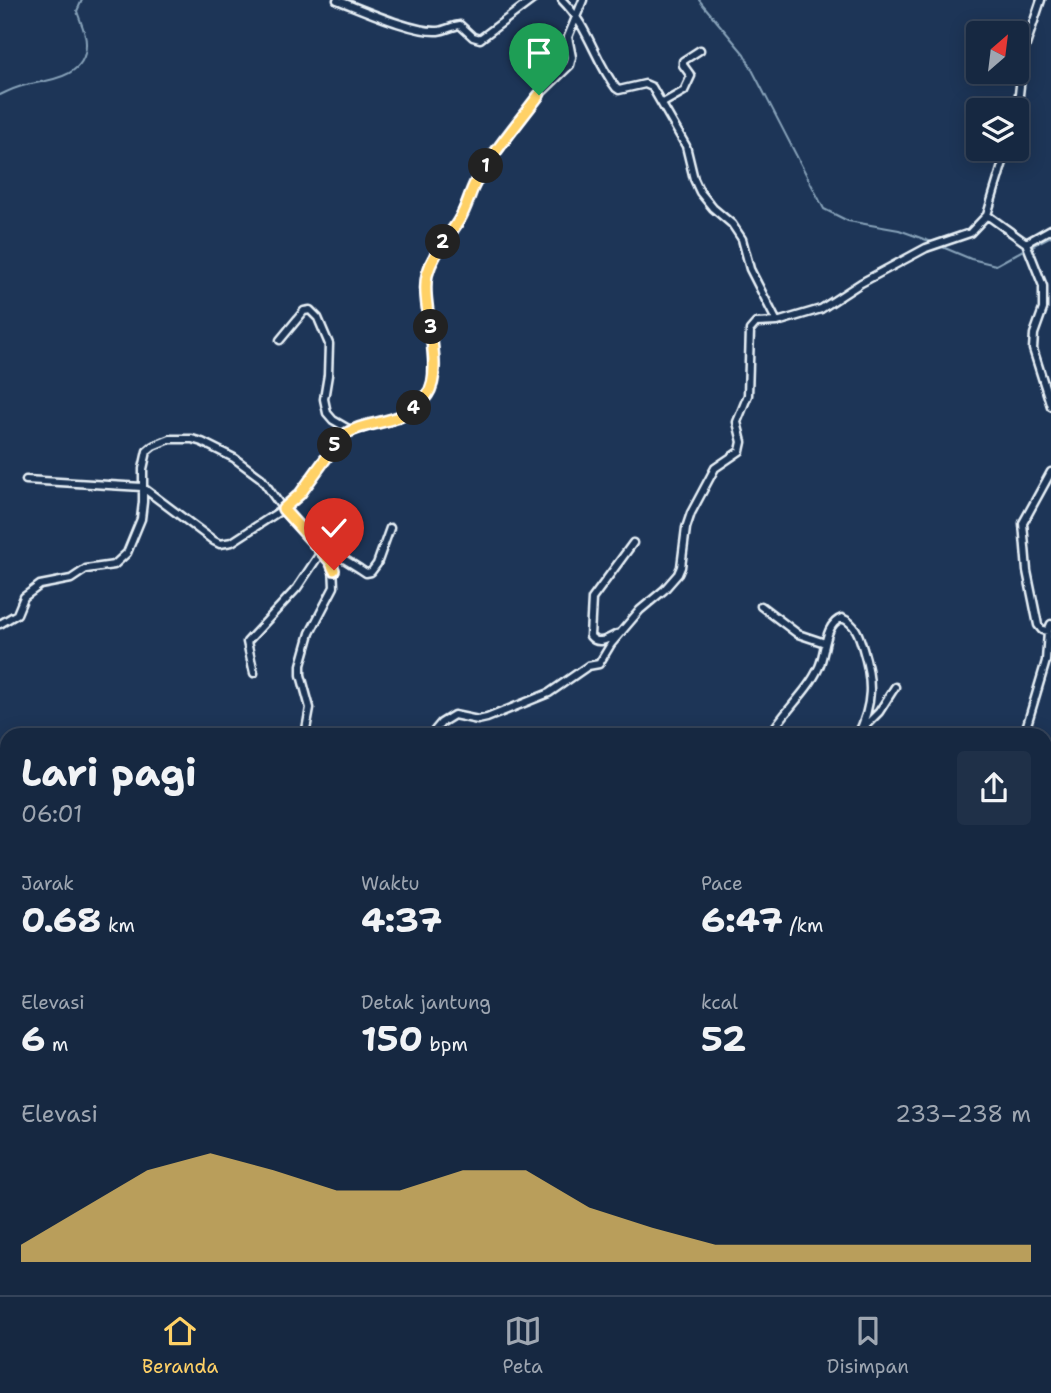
<!DOCTYPE html>
<html lang="id">
<meta charset="utf-8">
<style>
body{margin:0;font-family:"Shantell Sans",sans-serif;background:#1f3048;color:#f1f3f6;height:100vh;display:flex;flex-direction:column;font-size:26px;white-space:nowrap}
*{box-sizing:border-box;margin:0}
p{font-size:23px;color:#9ea6b1}
.icon{flex:none;width:38px;height:38px;fill:none;stroke:currentColor;stroke-width:2;stroke-linecap:round;stroke-linejoin:round}
.map{position:relative;flex:1;overflow:hidden}
.details{position:absolute;left:0px;top:728px;width:1052px;height:567px;display:flex;flex-direction:column;background:#162841;border-radius:21px 21px 0 0;box-shadow:0 4px 18px #0003,0 0 0 2px #35445a}
.details>*{flex:none}
.needle{width:46px;rotate:28deg}
.controls{position:absolute;left:966px;top:21px;display:grid;gap:14px}
.controls a{display:grid;place-items:center;width:63px;height:63px;border-radius:7px;background:#162841;box-shadow:0 4px 18px #0003,0 0 0 2px #35445a;font-size:35px}
.pin{position:absolute;display:grid;place-items:center;width:60px;height:60px;color:#fff;margin:-72px -30px;border-radius:50% 50% 50% 0;rotate:-45deg;box-shadow:0 0 7px #0007}
.pin .icon{rotate:45deg}
.km{position:absolute;width:35px;height:35px;margin:-18px;border-radius:50%;background:#222;color:#fff;font-size:19px;line-height:35px;text-align:center}
.round{display:grid;place-items:center;flex:none;width:74px;height:74px;border-radius:7px;background:#1f3048}
.overview{display:flex;align-items:center;justify-content:space-between;height:119px;padding:0 21px}
h1{font-size:38px;font-weight:700;line-height:52px}
.figures{display:grid;grid-template-columns:repeat(3,1fr);gap:10px;height:119px;padding:7px 21px}
.figures div{display:grid;align-content:center}
.figures b{font-size:35px;font-weight:700}
.figures small{font-size:19px;font-weight:400}
.figures p{font-size:19px}
.chart{height:196px;padding:14px 21px}
.chart p{display:flex;justify-content:space-between}
.chart svg{width:100%;height:126px;margin-top:7px;fill:#ffd166;opacity:.7}
.dock{display:flex;justify-content:space-around;align-items:center;height:98px;border-top:2px solid #35445a;background:#162841;font-size:19px;color:#9ea6b1}
.dock a{display:grid;justify-items:center;gap:4px}
.dock .active{color:#ffd166}
.map>svg:first-child{display:block}
</style>
<div class="map">
<svg width="1051" height="1295" viewBox="0 0 1051 1295">
<rect width="100%" height="100%" fill="#1d3557"/>
<filter id="ink" filterUnits="userSpaceOnUse"><feTurbulence type="fractalNoise" baseFrequency=".0143" numOctaves="2"/><feDisplacementMap in="SourceGraphic" scale="14" xChannelSelector="R" yChannelSelector="G"/><feConvolveMatrix kernelMatrix="1 2 1 2 8 2 1 2 1" color-interpolation-filters="sRGB"/></filter>
<g filter="url(#ink)">
<g fill="none" stroke-linecap="round" stroke-linejoin="round">
<path stroke="#87a2b9" stroke-width="2" d="M699 0 744 54 824 209 848 221 899 230 932 242
M0 95C8 91 17 87 26 85 51 80 87 77 86 43 86 32 80 21 77 11L82 0
M940 246 971 259 996 265 1025 249
M1030 247 1051 236"/>
<g stroke="#e8f1f8" stroke-width="11">
<path id="street" d="M337 0C361 9 414 33 438 31 446 30 452 26 460 25L473 37 480 39 532 0
M562 0C589 27 594 59 616 88L619 90 645 84 652 87 686 146 694 179 700 192 713 208 732 224 742 239 750 269 777 322 821 309 861 283 926 248 970 233 987 215 1007 149
M663 103 684 91 691 76 683 65V61L700 50
M1017 112 1024 51 1041 0
M987 215 1026 243 1043 286V309L1034 334 1033 349 1051 406
M1026 243 1051 229
M280 340 304 311 310 310 318 318 329 344 328 375 324 399 327 413 333 420 352 431
M26 480 142 487 214 541 220 544 232 542 283 509 300 494 338 441 346 433 401 417 428 395 433 381 432 340 425 288 429 268 438 248 458 222 471 192 490 161 539 95 570 65 572 57 568 37 583 0
M315 541 360 569 366 573 371 572 377 564 390 528
M761 606 798 634 825 643
M0 624 17 614 24 597 40 585 71 579 86 569 114 565 127 553 141 519 143 502V469L147 451 153 446 170 439H192L202 442 234 458 261 478 285 512 333 565 334 587 310 633 301 665V675L310 708 305 735
M1048 631 1042 630 1038 625 1027 571 1023 523 1051 472
M617 634C607 639 598 646 590 636L592 599 633 543
M254 673 247 642 297 588 321 552
M862 729 879 712 895 687
M431 735 441 723 454 715 478 720 487 718 549 693 588 666 599 664 611 644 640 610 664 590 678 574 681 567 686 528 691 513 715 468 740 451 742 442 737 422 748 395 750 330 756 323 777 322
M770 735C784 711 808 692 819 667 826 652 824 624 842 618 856 624 859 635 863 649 873 681 873 704 858 735
M1024 735 1046 661 1048 631 1051 624
M1045 868 1051 869
M1045 903 1051 892
M1045 918 1051 920
M1045 1018 1051 1022
M1045 1155 1051 1158
M0 1242 7 1232
M90 1288 122 1291 133 1288
M214 1288 221 1290 252 1288
M526 1288 527 1295
M823 1288 836 1291 840 1288
M882 1288 883 1295
M1035 1288 1039 1295
M267 1295 272 1288
M916 1295 928 1288"/>
</g>
<use href="#street" stroke="#1d3557" stroke-width="6"/>
</g>
</g>
<g fill="none" stroke-linecap="round" stroke-linejoin="round" filter="url(#ink)">
<g stroke="#fff" stroke-width="14">
<path id="route" d="M334 570 330 561 283 509 300 494 342 436C369 417 402 429 427 395 446 370 420 305 427 275 433 252 448 239 459 220 467 208 469 194 476 181 494 151 518 123 539 95"/>
</g>
<use href="#route" stroke="#ffd166" stroke-width="9"/>
</g>
</svg>
<div class="controls">
<a><svg class="needle" viewBox="-14 -14 28 28"><path d="M0-13l5 13h-10z" fill="#e53935"/><path d="M0 13l5-13h-10z" fill="#9ea6b1"/></svg></a>
<a><svg class="icon" aria-label="layers" viewBox="0 0 24 24"><path d="M12 4l9 5-9 5-9-5zM3 14l9 5 9-5"/></svg></a>
</div>
<div class="pin" style="left:539px;top:95px;background:#1e9e55"><svg class="icon" aria-label="arrive" viewBox="0 0 24 24"><path d="M6 21V4h12l-3 4 3 4H6"/></svg></div>
<div class="pin" style="left:334px;top:570px;background:#d93025"><svg class="icon" aria-label="check" viewBox="0 0 24 24"><path d="M5 12l5 5 9-10"/></svg></div>
<b class="km" style="left:486px;top:166px">1</b>
<b class="km" style="left:443px;top:242px">2</b>
<b class="km" style="left:431px;top:327px">3</b>
<b class="km" style="left:414px;top:408px">4</b>
<b class="km" style="left:335px;top:445px">5</b>
<section class="details">
<div class="overview"><div><h1>Lari pagi</h1><p>06:01</p></div><a class="round"><svg class="icon" aria-label="share" viewBox="0 0 24 24"><path d="M12 15V3M7 8l5-5 5 5M5 13v7h14v-7"/></svg></a></div>
<div class="figures">
<div><p>Jarak</p><b>0.68<small> km</small></b></div>
<div><p>Waktu</p><b>4:37</b></div>
<div><p>Pace</p><b>6:47<small> /km</small></b></div>
</div>
<div class="figures">
<div><p>Elevasi</p><b>6<small> m</small></b></div>
<div><p>Detak jantung</p><b>150<small> bpm</small></b></div>
<div><p>kcal</p><b>52</b></div>
</div>
<div class="chart"><p><span>Elevasi</span>233–238 m</p>
<svg viewBox="0 0 160 44" preserveAspectRatio="none"><path d="M0 44V38L10 25L20 12L30 6L40 12L50 19L60 19L70 12L80 12L90 25L100 32L110 38L120 38L130 38L140 38L150 38L160 38V44z"/></svg>
</div>
</section>
</div>
<nav class="dock">
<a class="active"><svg class="icon" aria-label="home" viewBox="0 0 24 24"><path d="M3 11l9-7 9 7M6 9v11h12V9"/></svg>Beranda</a>
<a><svg class="icon" aria-label="map" viewBox="0 0 24 24"><path d="M3 6l6-2 6 2 6-2v14l-6 2-6-2-6 2zM9 4v14M15 6v14"/></svg>Peta</a>
<a><svg class="icon" aria-label="saved" viewBox="0 0 24 24"><path d="M7 4h10v16l-5-4-5 4z"/></svg>Disimpan</a>
</nav>
